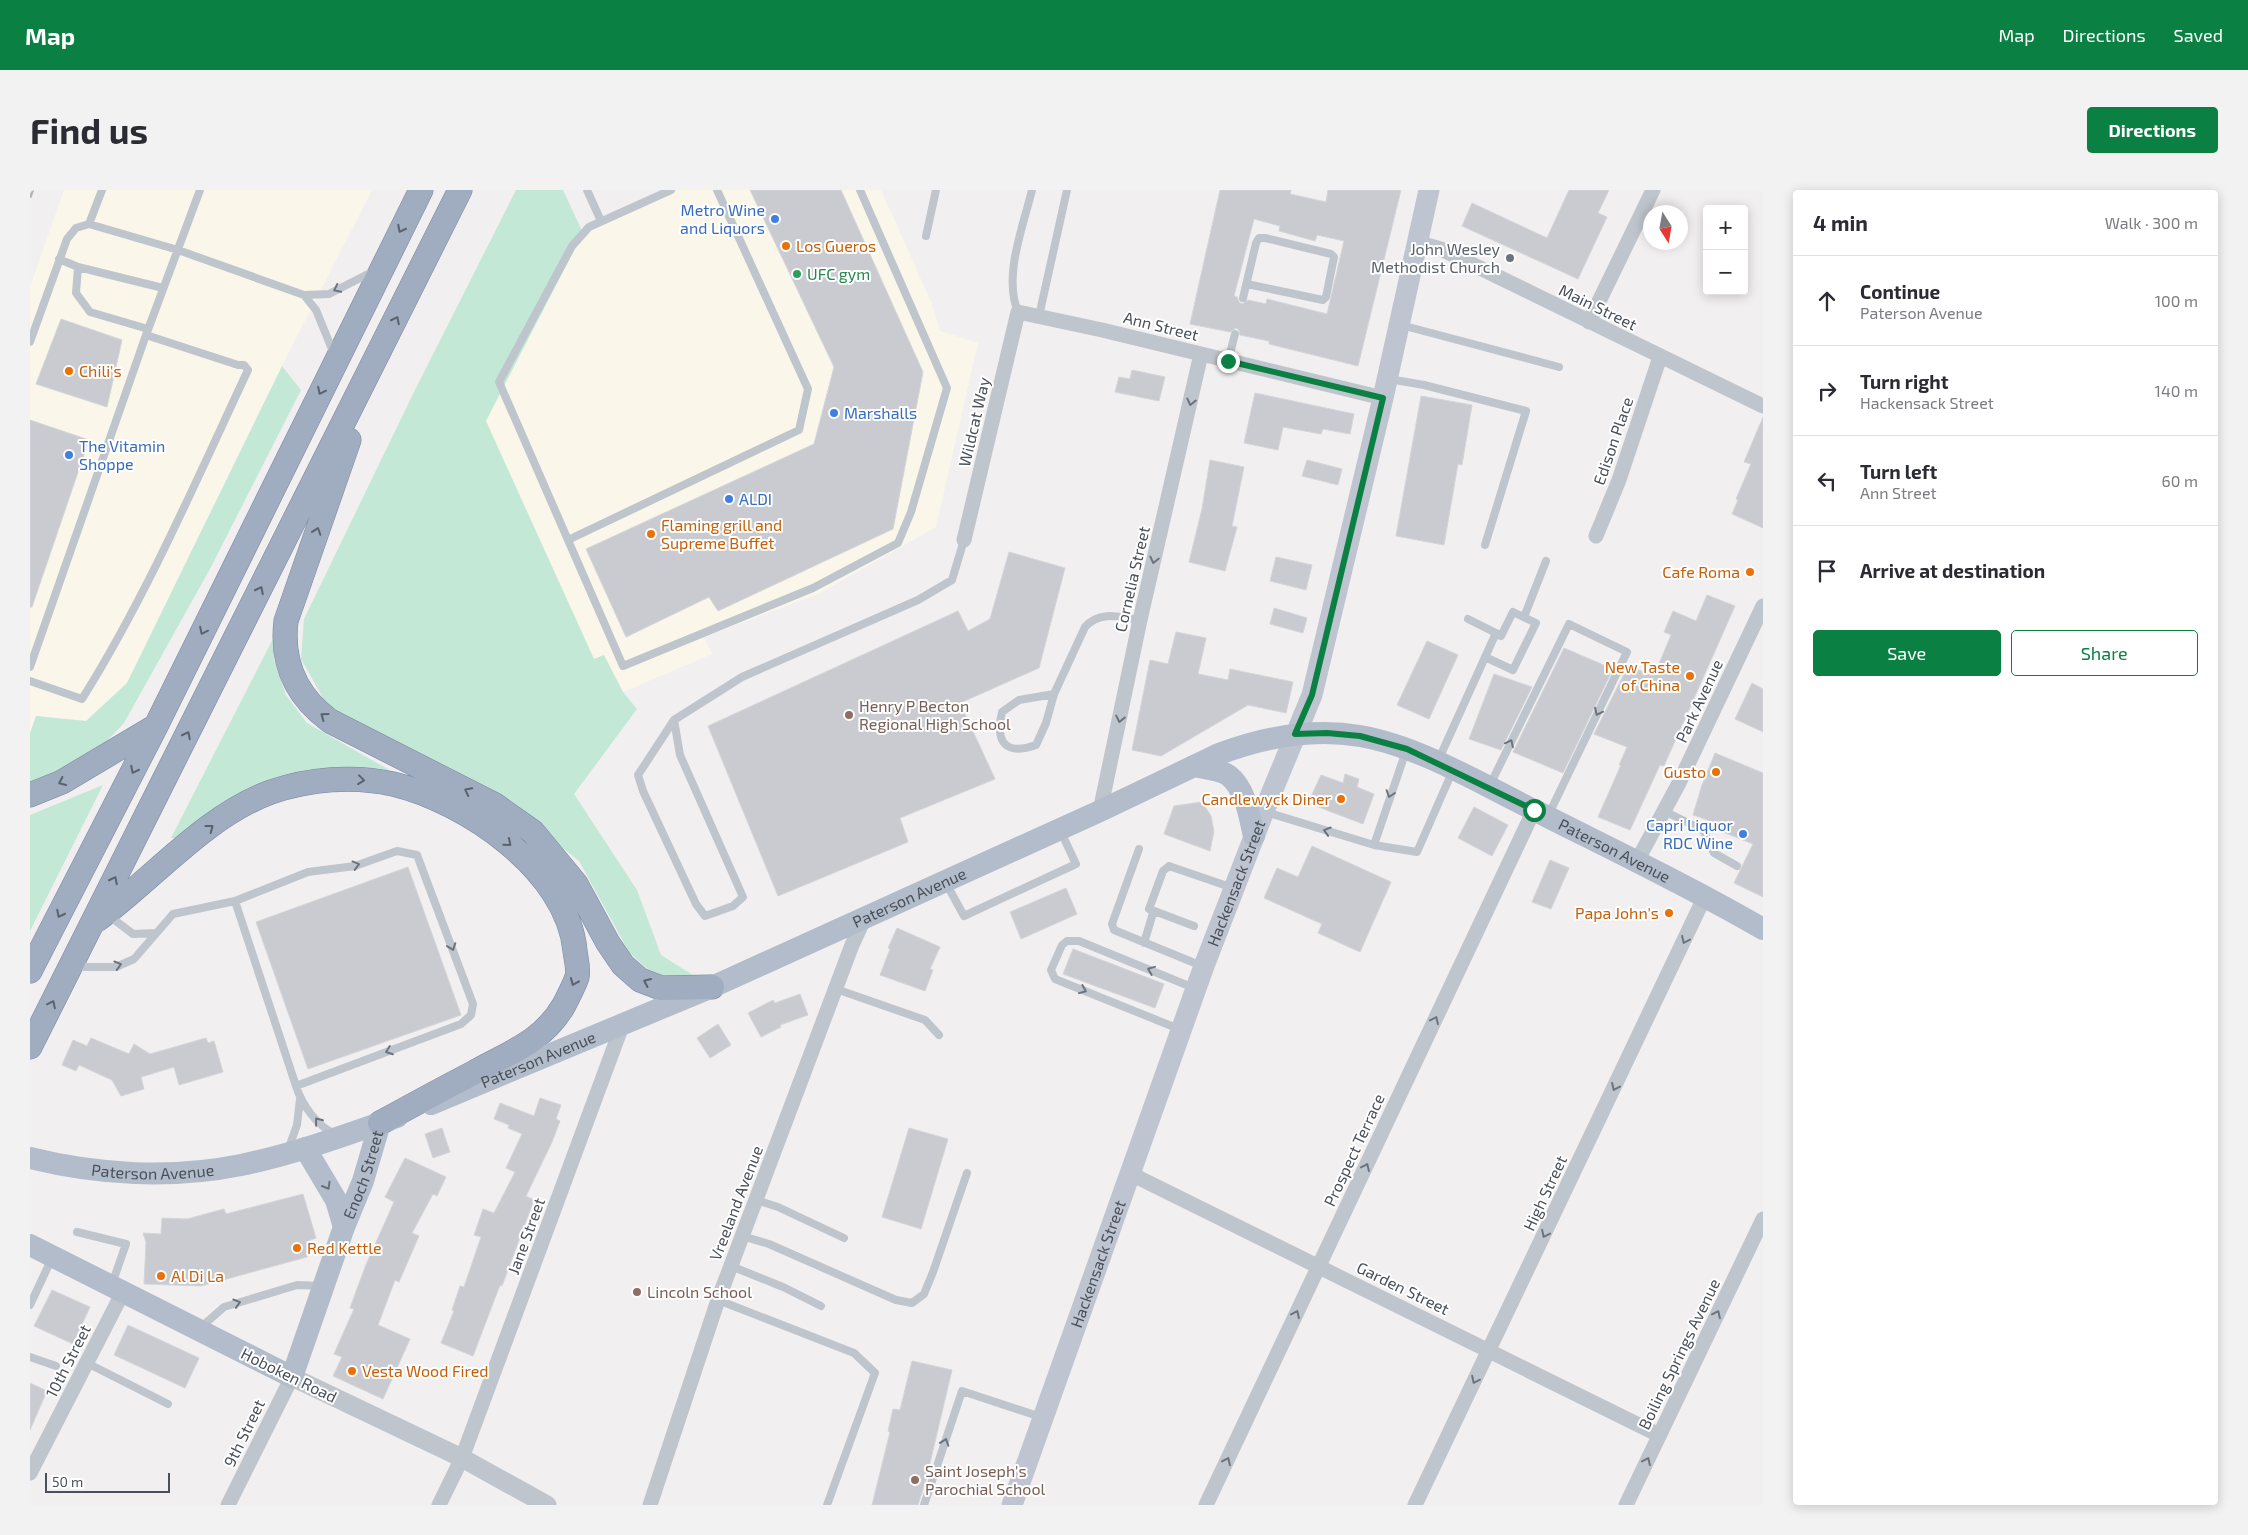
<!DOCTYPE html>
<meta charset="utf-8">
<style>
body{margin:0;font-family:"Exo 2",sans-serif;background:#f2f2f3;color:#2b2b33}
.controls{position:absolute;right:15px;top:15px;display:grid;overflow:hidden;border-radius:5px;box-shadow:0 2px 12px #0003}
.controls button{width:45px;height:45px;display:grid;place-items:center;padding:0;border:0;border-bottom:1px solid #e1e1e2;background:#fff;color:#2b2b33;font:25px sans-serif}
.compass{position:absolute;left:1613px;top:15px;width:45px;height:45px;border-radius:50%;background:#fff;box-shadow:0 2px 12px #0003;rotate:169deg}
.scale{position:absolute;left:15px;bottom:12px;width:125px;box-sizing:border-box;padding-left:5px;border:2px solid #49505a;border-top:0;font-size:14px;line-height:18px;white-space:nowrap;color:#49505a;-webkit-text-stroke:4px #fff;paint-order:stroke}
.stop{position:absolute;width:15px;height:15px;margin:-11px;border:4px solid #0b8043;border-radius:50%;background:#fff}
.stop.end{background:#0b8043;border-color:#fff;box-shadow:0 1px 5px #0008}
.list{margin:0;padding:0;list-style:none}
h2{display:flex;justify-content:space-between;align-items:center;height:65px;margin:0;padding:0 20px;font-size:21px}
h2 small{font-size:16px;font-weight:400;color:#7c7c81}
.list li{display:grid;grid-template-columns:32px 1fr auto;gap:15px;align-items:center;box-sizing:border-box;height:90px;padding:0 20px;border-top:1px solid #e1e1e2}
.list b{display:block;font-size:19px;white-space:nowrap}
.list p{margin:0;font-size:16px;white-space:nowrap;color:#7c7c81}
.list em{font-size:16px;font-style:normal;color:#7c7c81}
.actions{display:flex;gap:10px;padding:15px 20px}
.actions a{flex:1;padding:11px 0;border:1px solid #0b8043;border-radius:5px;text-align:center;font-size:18px;color:#0b8043}
.actions .main{background:#0b8043;color:#fff}
.icon{flex:none;width:28px;height:28px;fill:none;stroke:currentColor;stroke-width:2;stroke-linecap:round;stroke-linejoin:round}
.map{position:relative;flex:none;width:1733px;height:1315px;overflow:hidden;border-radius:5px}
header{display:flex;align-items:center;gap:30px;box-sizing:border-box;height:70px;padding:0 25px;background:#0b8043;color:#fff}
header strong{font-size:24px}
nav{display:flex;gap:28px;margin-inline-start:auto;font-size:18px}
.intro{display:flex;align-items:center;justify-content:space-between;box-sizing:border-box;height:120px;padding:0 30px}
h1{margin:0;font-size:35px}
.button{padding:12px 22px;border-radius:5px;background:#0b8043;color:#fff;font-size:18px;font-weight:700}
main{display:flex;gap:30px;padding:0 30px}
aside{flex:1;background:#fff;border-radius:5px;box-shadow:0 2px 12px #0003}
.map>svg:first-child{display:block}
.commercial{fill:#faf7ea}
.green{fill:#c3e9d6}
.building{fill:#c9cbd1;stroke:#d4d5d9;fill-rule:evenodd}
.lines{fill:none;stroke-linecap:round;stroke-linejoin:round}
.trunk-casing{stroke:#7888a3;stroke-width:25}
.service{stroke:#bfc5cc;stroke-width:8}
.minor{stroke:#bfc5cc;stroke-width:15}
.tertiary{stroke:#bfc5cc;stroke-width:19}
.secondary{stroke:#bfc5d0;stroke-width:21}
.primary{stroke:#b2bcca;stroke-width:22}
.trunk{stroke:#a0acc0;stroke-width:24}
.rail{stroke:#b2b4b8;stroke-width:4}
.oneway{stroke:#5a626e}
.oneway2{stroke:#6c737c}
.oneway3{stroke:#68707c}
.route{stroke:#0b8043;stroke-width:6}
.shop-dot{fill:#3f7fe0;stroke:#fff;stroke-width:2}
.food-dot{fill:#e8710a;stroke:#fff;stroke-width:2}
.worship-dot{fill:#6b7280;stroke:#fff;stroke-width:2}
.leisure-dot{fill:#2e9e5b;stroke:#fff;stroke-width:2}
.education-dot{fill:#8d6e63;stroke:#fff;stroke-width:2}
.labels{text-anchor:middle;stroke-width:4;stroke-linejoin:round;paint-order:stroke}
.shop-label{font-size:16px;fill:#366cbe;stroke:#fff;text-anchor:start}
.food-label{font-size:16px;fill:#c56008;stroke:#fff;text-anchor:start}
.worship-label{font-size:16px;fill:#5b616d;stroke:#fff;text-anchor:end}
.leisure-label{font-size:16px;fill:#27864d;stroke:#fff;text-anchor:start}
.street-label{font-size:16px;fill:#49505a;stroke:#fff}
.education-label{font-size:16px;fill:#785e54;stroke:#fff;text-anchor:start}
</style>
<header>
<strong>Map</strong>
<nav><a>Map</a><a>Directions</a><a>Saved</a></nav>
</header>
<div class="intro"><h1>Find us</h1><a class="button">Directions</a></div>
<main>
<div class="map">
<svg width="1733" height="1315" viewBox="0 0 1733 1315">
<rect width="100%" height="100%" fill="#f1efef"/>
<path class="commercial" d="M34,0H342L252,176L97,493L56,531L7,526L0,543V97Z
M641,0H851L902,114L910,141L948,153L906,337L788,404L674,447L682,464L593,502L574,465L564,469L456,231V219L542,56L559,37Z"/>
<path class="green" d="M486,0H533L553,43L456,231L564,469L574,465L593,502L607,519L544,604L607,700L631,765L666,787L629,790L599,762L549,671L488,622L298,517L271,469L274,429L384,202Z
M252,176L271,200L181,377L94,533L60,569L0,596V543L6,526L56,531L97,493Z
M247,441L244,471L256,505L277,533L377,590L262,586L150,648H141Z
M73,595L0,741V625Z"/>
<path class="building" d="M720,0H811L893,182L863,339L688,421L679,407L596,447L556,359L784,254L804,177Z
M1190,0H1261L1260,4L1296,12L1298,0H1371L1328,176L1239,154V151L1210,145L1209,140L1206,138L1200,142L1160,134ZM1224,29L1250,36L1249,41L1285,51L1287,45L1314,51L1297,124L1237,109L1236,114L1218,110L1212,114L1209,112L1207,107L1204,106Z
M1539,0H1579L1568,23L1577,27L1548,89L1432,36L1442,13L1517,48Z
M31,129L92,150L77,217L6,194Z
M1102,180L1135,187L1129,211L1085,202L1089,187L1100,189Z
M1225,203L1324,224L1320,244L1293,239L1291,244L1253,237L1248,260L1214,253Z
M1391,206L1442,215L1432,275L1428,274L1414,355L1366,346Z
M1733,227V338L1702,324L1708,310L1706,309L1721,274L1714,272Z
M0,230L59,250L2,417H0Z
M1180,270L1214,277L1202,336L1207,337L1195,381L1159,372L1172,319Z
M1277,270L1312,279L1308,295L1272,286Z
M979,362L1035,378L1009,478L930,513L965,589L870,628L878,652L748,706L678,536L928,421L938,441L960,429Z
M1246,367L1282,375L1276,400L1240,391Z
M1677,405L1705,416L1634,576L1630,575L1600,640L1568,627L1591,575H1589L1597,557L1564,544L1598,476L1624,486L1641,445L1634,442L1643,421L1666,431Z
M1244,418L1277,428L1273,443L1240,434Z
M1146,442L1176,448L1168,484L1198,490L1200,479L1263,492L1256,523L1218,515L1131,566L1102,560L1120,470L1138,474Z
M1397,451L1428,465L1399,529L1367,515Z
M1534,458L1583,479L1533,583L1483,562Z
M1464,484L1502,497L1471,560L1439,549Z
M1722,493L1733,499V542L1705,529Z
M1685,563L1733,583V707L1704,693L1723,654L1693,642L1695,636L1663,625L1672,595Z
M1315,584L1329,589L1327,597L1344,604L1333,634L1278,613L1291,585L1313,593Z
M1172,612L1181,626L1184,641L1180,661L1134,644L1144,616Z
M1444,617L1478,635L1462,666L1428,648Z
M1282,656L1361,692L1330,762L1288,743L1292,734L1234,708L1247,678L1268,687Z
M1520,670L1539,678L1521,719L1502,712Z
M378,677L431,825L278,879L226,732Z
M1036,698L1047,724L991,749L980,722Z
M867,738L910,757L900,779L903,780L895,801L850,785L860,759L858,758Z
M1043,759L1134,794L1125,818L1033,784Z
M770,804L778,825L750,835L751,837L731,847L718,823L743,810L745,813Z
M688,834L701,855L680,868L667,848Z
M61,848L99,864L104,854L120,864L176,848L178,853L184,851L193,882L149,895L144,877L111,887L114,899L91,906L82,890L49,875L46,881L32,875L43,850L57,856Z
M510,908L531,915L526,929L530,931L522,952L496,1006L504,1010L472,1096L470,1095L443,1166L411,1153L424,1121L422,1120L430,1096L434,1097L451,1047L444,1045L453,1019L464,1023L485,982L476,978L492,944L478,938L479,935L464,929L470,913L504,926Z
M412,938L420,962L403,968L395,944Z
M879,938L918,949L891,1039L852,1027Z
M375,968L416,987L407,1006L403,1004L382,1043L389,1046L369,1092L365,1090L348,1135L380,1149L353,1209L303,1186L312,1167L304,1164L324,1119L320,1118L335,1077L364,1012L355,1007Z
M273,1004L286,1048L278,1051L277,1067L171,1096L114,1094L116,1052L113,1043L131,1044L132,1028L157,1029L194,1019L196,1024Z
M22,1100L60,1117L43,1154L4,1136Z
M98,1135L169,1168L155,1198L84,1165Z
M882,1171L922,1180L896,1290L888,1315H842L860,1242L858,1241L863,1219L870,1220Z
M0,1193L17,1201L0,1240Z"/>
<g class="lines">
<g class="trunk-casing">
<path id="trunk" d="M319,250L256,431C251,473 266,506 300,531L465,615L503,642L546,694L578,753L593,775L610,790L631,798L682,797
M0,605L32,592L126,536
M67,730C123,689 175,626 241,602C279,589 323,585 363,594C435,611 538,680 545,761C546,769 549,780 547,787C544,796 538,807 534,815C513,852 478,863 443,883C412,899 381,916 350,933
M0,781L126,536L391,0
M0,857L430,0"/>
</g>
<path class="service" d="M557,0L571,31
M641,0L559,37L542,56L469,192L593,476L783,398L868,353L881,322L917,198L830,0
M59,34L72,0
M896,46L906,0
M29,69L48,77L133,98
M48,77L46,103L60,122L118,139
M1213,108L1226,53L1229,48H1235L1301,64L1304,67L1296,107L1293,110L1217,94
M988,122C973,86 993,37 1002,0
M1009,126L1037,0
M1371,135L1529,177
M0,152L37,49L46,38L59,34L148,60L274,105
M304,164L286,120L274,105L299,104L342,82
M1198,171L1205,144
M1359,189L1394,195L1496,221L1455,355
M538,350L769,240L778,199L687,0
M1494,427L1516,371
M1438,429L1466,443
M0,477L116,145
M0,491L52,509C117,405 166,291 218,180L214,175H208L116,145L170,0
M1024,504L989,510L972,522C965,552 975,566 1006,555L1016,533L1024,504L1055,437C1070,420 1090,427 1110,430
M644,530L608,585L613,601L666,714L675,726L703,716L713,707L650,565L644,530L712,487L888,410L922,390L934,350
M1376,561L1344,655L1387,662L1423,580
M1408,571L1466,443L1471,446L1483,422L1506,433L1483,480L1455,467
M1460,595L1539,434L1597,462L1518,626
M1634,621L1673,640L1684,663L1707,676
M1236,622L1344,655
M1109,659L1082,734L1084,740L1172,776
M916,693L934,726L1046,674L1031,642
M78,725L103,744L125,743
M1164,736L1119,719L1133,681L1139,676L1203,698
M1114,753L1123,723
M43,777H86L104,769L143,724L205,711
M806,799L895,830L909,845
M1149,839L1025,789L1021,780L1032,755L1037,751H1049L1164,798
M266,896L431,834L441,825L443,814L387,665L367,661L325,676L278,682L205,711L266,896C272,915 287,936 305,944
M258,960L267,935L270,909
M726,1010L748,1017L814,1048
M47,1042L96,1054L82,1094
M712,1046L739,1054L866,1110L882,1113L894,1104L903,1082L937,983
M701,1076L753,1097L791,1116
M688,1110L824,1163L845,1183L797,1315
M0,1115L22,1068
M169,1139L194,1117L267,1095L292,1096
M0,1167L26,1176
M57,1173L138,1214
M894,1315L932,1201L1011,1227"/>
<path class="minor" d="M1386,52L1411,59L1733,216
M1559,132L1623,0
M1566,346L1589,290L1630,167
M934,350L988,122L1072,140L1353,208
M1070,621L1110,430L1171,164
M1606,673L1649,593L1733,416
M1101,984L1629,1245
M0,1283L93,1102
M198,1315L262,1187
M409,1315L432,1268L592,836
M620,1315L688,1110L822,755L835,727
M1176,1315L1504,620
M1385,1315L1675,706
M1596,1315L1733,1029"/>
<path class="tertiary" d="M262,1187L432,1268L517,1315"/>
<path class="secondary" id="s1" d="M982,1315L1174,776L1234,621L1282,505L1353,208L1399,0"/>
<g class="primary">
<path d="M1164,576C1174,578 1190,580 1198,585C1216,599 1219,625 1224,646"/>
<path id="s2" d="M401,914L682,797L1070,621L1189,564C1234,547 1282,538 1330,546C1389,556 1451,594 1504,620C1581,659 1659,696 1733,739"/>
<path d="M275,958L306,1010L314,1037"/>
<path id="s3" d="M0,968C68,985 142,989 211,975C264,964 316,945 367,927"/>
<path id="s4" d="M0,1055L262,1187L314,1037L333,991L350,933"/>
</g>
<use href="#trunk" class="trunk"/>
<path class="rail" d="M0,6L2,0"/>
</g>
<defs><path id="oneway-chevron" d="M-2-3.5L2.5 0L-2 3.5" fill="none" stroke-width="1.6" stroke-linecap="round" stroke-linejoin="round" transform="scale(1.25)"/></defs>
<g class="oneway">
<use href="#oneway-chevron" transform="translate(371 39) rotate(117)"/>
<use href="#oneway-chevron" transform="translate(366 130) rotate(-63)"/>
<use href="#oneway-chevron" transform="translate(291 201) rotate(116)"/>
<use href="#oneway-chevron" transform="translate(287 341) rotate(-71)"/>
<use href="#oneway-chevron" transform="translate(230 400) rotate(-63)"/>
<use href="#oneway-chevron" transform="translate(173 441) rotate(116)"/>
<use href="#oneway-chevron" transform="translate(294 526) rotate(-144)"/>
<use href="#oneway-chevron" transform="translate(157 545) rotate(-63)"/>
<use href="#oneway-chevron" transform="translate(104 580) rotate(117)"/>
<use href="#oneway-chevron" transform="translate(331 590) rotate(7)"/>
<use href="#oneway-chevron" transform="translate(32 592) rotate(155)"/>
<use href="#oneway-chevron" transform="translate(438 601) rotate(-153)"/>
<use href="#oneway-chevron" transform="translate(180 638) rotate(-37)"/>
<use href="#oneway-chevron" transform="translate(478 653) rotate(40)"/>
<use href="#oneway-chevron" transform="translate(84 690) rotate(-63)"/>
<use href="#oneway-chevron" transform="translate(30 724) rotate(117)"/>
<use href="#oneway-chevron" transform="translate(544 792) rotate(113)"/>
<use href="#oneway-chevron" transform="translate(617 792) rotate(-156)"/>
<use href="#oneway-chevron" transform="translate(22 814) rotate(-64)"/>
</g>
<g class="oneway2">
<use href="#oneway-chevron" transform="translate(307 99) rotate(154)"/>
<use href="#oneway-chevron" transform="translate(1161 212) rotate(103)"/>
<use href="#oneway-chevron" transform="translate(1124 370) rotate(103)"/>
<use href="#oneway-chevron" transform="translate(1568 522) rotate(116)"/>
<use href="#oneway-chevron" transform="translate(1090 529) rotate(102)"/>
<use href="#oneway-chevron" transform="translate(1480 553) rotate(-64)"/>
<use href="#oneway-chevron" transform="translate(1360 604) rotate(108)"/>
<use href="#oneway-chevron" transform="translate(1297 641) rotate(-163)"/>
<use href="#oneway-chevron" transform="translate(326 675) rotate(-15)"/>
<use href="#oneway-chevron" transform="translate(1655 750) rotate(115)"/>
<use href="#oneway-chevron" transform="translate(422 757) rotate(70)"/>
<use href="#oneway-chevron" transform="translate(88 775) rotate(-16)"/>
<use href="#oneway-chevron" transform="translate(1121 780) rotate(-158)"/>
<use href="#oneway-chevron" transform="translate(1053 800) rotate(22)"/>
<use href="#oneway-chevron" transform="translate(1405 830) rotate(-65)"/>
<use href="#oneway-chevron" transform="translate(359 861) rotate(160)"/>
<use href="#oneway-chevron" transform="translate(1585 897) rotate(115)"/>
<use href="#oneway-chevron" transform="translate(288 931) rotate(-128)"/>
<use href="#oneway-chevron" transform="translate(1336 977) rotate(-65)"/>
<use href="#oneway-chevron" transform="translate(1515 1044) rotate(115)"/>
<use href="#oneway-chevron" transform="translate(207 1113) rotate(-17)"/>
<use href="#oneway-chevron" transform="translate(1266 1124) rotate(-65)"/>
<use href="#oneway-chevron" transform="translate(1687 1124) rotate(-64)"/>
<use href="#oneway-chevron" transform="translate(1445 1190) rotate(116)"/>
<use href="#oneway-chevron" transform="translate(915 1252) rotate(-71)"/>
<use href="#oneway-chevron" transform="translate(1197 1271) rotate(-65)"/>
<use href="#oneway-chevron" transform="translate(1617 1271) rotate(-65)"/>
</g>
<use class="oneway3" href="#oneway-chevron" transform="translate(297 996) rotate(60)"/>
<g class="lines">
<path class="route" d="M1198,171L1353,208L1282,505L1265,544L1297,543L1330,546L1377,559L1504,620"/>
</g>
<g class="shop-dot">
<circle cx="745" cy="29" r="5"/>
<circle cx="804" cy="223" r="5"/>
<circle cx="39" cy="265" r="5"/>
<circle cx="699" cy="309" r="5"/>
<circle cx="1713" cy="644" r="5"/>
</g>
<g class="food-dot">
<circle cx="756" cy="56" r="5"/>
<circle cx="39" cy="181" r="5"/>
<circle cx="621" cy="344" r="5"/>
<circle cx="1720" cy="382" r="5"/>
<circle cx="1660" cy="486" r="5"/>
<circle cx="1686" cy="582" r="5"/>
<circle cx="1311" cy="609" r="5"/>
<circle cx="1639" cy="723" r="5"/>
<circle cx="267" cy="1058" r="5"/>
<circle cx="131" cy="1086" r="5"/>
<circle cx="322" cy="1181" r="5"/>
</g>
<circle class="worship-dot" cx="1480" cy="68" r="5"/>
<circle class="leisure-dot" cx="767" cy="84" r="5"/>
<g class="education-dot">
<circle cx="819" cy="525" r="5"/>
<circle cx="607" cy="1102" r="5"/>
<circle cx="885" cy="1290" r="5"/>
</g>
<g class="labels">
<g class="shop-label">
<text x="735" y="26" text-anchor="end">Metro Wine<tspan x="735" dy="18">and Liquors</tspan></text>
<text x="814" y="229">Marshalls</text>
<text x="49" y="262">The Vitamin<tspan x="49" dy="18">Shoppe</tspan></text>
<text x="709" y="315">ALDI</text>
<text x="1703" y="641" text-anchor="end">Capri Liquor<tspan x="1703" dy="18">RDC Wine</tspan></text>
</g>
<g class="food-label">
<text x="766" y="62">Los Gueros</text>
<text x="49" y="187">Chili's</text>
<text x="631" y="341">Flaming grill and<tspan x="631" dy="18">Supreme Buffet</tspan></text>
<text x="1710" y="388" text-anchor="end">Cafe Roma</text>
<text x="1650" y="483" text-anchor="end">New Taste<tspan x="1650" dy="18">of China</tspan></text>
<text x="1676" y="588" text-anchor="end">Gusto</text>
<text x="1301" y="615" text-anchor="end">Candlewyck Diner</text>
<text x="1629" y="729" text-anchor="end">Papa John's</text>
<text x="277" y="1064">Red Kettle</text>
<text x="141" y="1092">Al Di La</text>
<text x="332" y="1187">Vesta Wood Fired</text>
</g>
<g class="worship-label">
<text x="1470" y="65">John Wesley<tspan x="1470" dy="18">Methodist Church</tspan></text>
</g>
<g class="leisure-label">
<text x="777" y="90">UFC gym</text>
</g>
<g class="street-label">
<text transform="translate(1568 117) rotate(26)" y="6">Main Street</text>
<text transform="translate(1131 136) rotate(14)" y="6">Ann Street</text>
<text transform="translate(944 232) rotate(-77)" y="6">Wildcat Way</text>
<text transform="translate(1583 251) rotate(-71)" y="6">Edison Place</text>
<text transform="translate(1102 389) rotate(-77)" y="6">Cornelia Street</text>
<text transform="translate(1669 511) rotate(-65)" y="6">Park Avenue</text>
<text dy="6" stroke="none"><textPath href="#s2" startOffset="1286">Paterson Avenue</textPath></text>
<text dy="6" stroke="none"><textPath href="#s1" startOffset="661">Hackensack Street</textPath></text>
<text dy="6" stroke="none"><textPath href="#s2" startOffset="521">Paterson Avenue</textPath></text>
<text dy="6" stroke="none"><textPath href="#s2" startOffset="116">Paterson Avenue</textPath></text>
<text transform="translate(1324 960) rotate(-65)" y="6">Prospect Terrace</text>
<text dy="6" stroke="none"><textPath href="#s3" startOffset="124">Paterson Avenue</textPath></text>
<text dy="6" stroke="none"><textPath href="#s4" startOffset="508">Enoch Street</textPath></text>
<text transform="translate(1515 1003) rotate(-65)" y="6">High Street</text>
<text transform="translate(706 1013) rotate(-69)" y="6">Vreeland Avenue</text>
<text transform="translate(496 1046) rotate(-70)" y="6">Jane Street</text>
<text dy="6" stroke="none"><textPath href="#s1" startOffset="256">Hackensack Street</textPath></text>
<text transform="translate(1373 1098) rotate(26)" y="6">Garden Street</text>
<text transform="translate(1649 1164) rotate(-64)" y="6">Boiling Springs Avenue</text>
<text transform="translate(38 1171) rotate(-63)" y="6">10th Street</text>
<text transform="translate(259 1185) rotate(26)" y="6">Hoboken Road</text>
<text transform="translate(214 1243) rotate(-64)" y="6">9th Street</text>
</g>
<g class="education-label">
<text x="829" y="522">Henry P Becton<tspan x="829" dy="18">Regional High School</tspan></text>
<text x="617" y="1108">Lincoln School</text>
<text x="895" y="1287">Saint Joseph's<tspan x="895" dy="18">Parochial School</tspan></text>
</g>
</g>
</svg>
<div class="controls">
<button>+</button>
<button>−</button>
</div>
<svg class="compass" viewBox="-18 -18 36 36"><path d="M0-13l5 13h-10z" fill="#e53935"/><path d="M0 13l5-13h-10z" fill="#7c7c81"/></svg>
<div class="scale">50 m</div>
<div class="stop" style="left:1504px;top:620px"></div>
<div class="stop end" style="left:1198px;top:171px"></div>
</div>
<aside>
<h2>4 min<small>Walk · 300 m</small></h2>
<ul class="list">
<li><svg class="icon" aria-label="ahead" viewBox="0 0 24 24"><path d="M12 20V5M6 11l6-6 6 6"/></svg><div><b>Continue</b><p>Paterson Avenue</p></div><em>100 m</em></li>
<li><svg class="icon" aria-label="right" viewBox="0 0 24 24"><path d="M7 20v-9h11M14 6l5 5-5 5"/></svg><div><b>Turn right</b><p>Hackensack Street</p></div><em>140 m</em></li>
<li><svg class="icon" aria-label="left" viewBox="0 0 24 24"><path d="M17 20v-9H6M10 6l-5 5 5 5"/></svg><div><b>Turn left</b><p>Ann Street</p></div><em>60 m</em></li>
<li><svg class="icon" aria-label="arrive" viewBox="0 0 24 24"><path d="M6 21V4h12l-3 4 3 4H6"/></svg><div><b>Arrive at destination</b></div></li>
</ul>
<div class="actions"><a class="main">Save</a><a>Share</a></div>
</aside>
</main>
